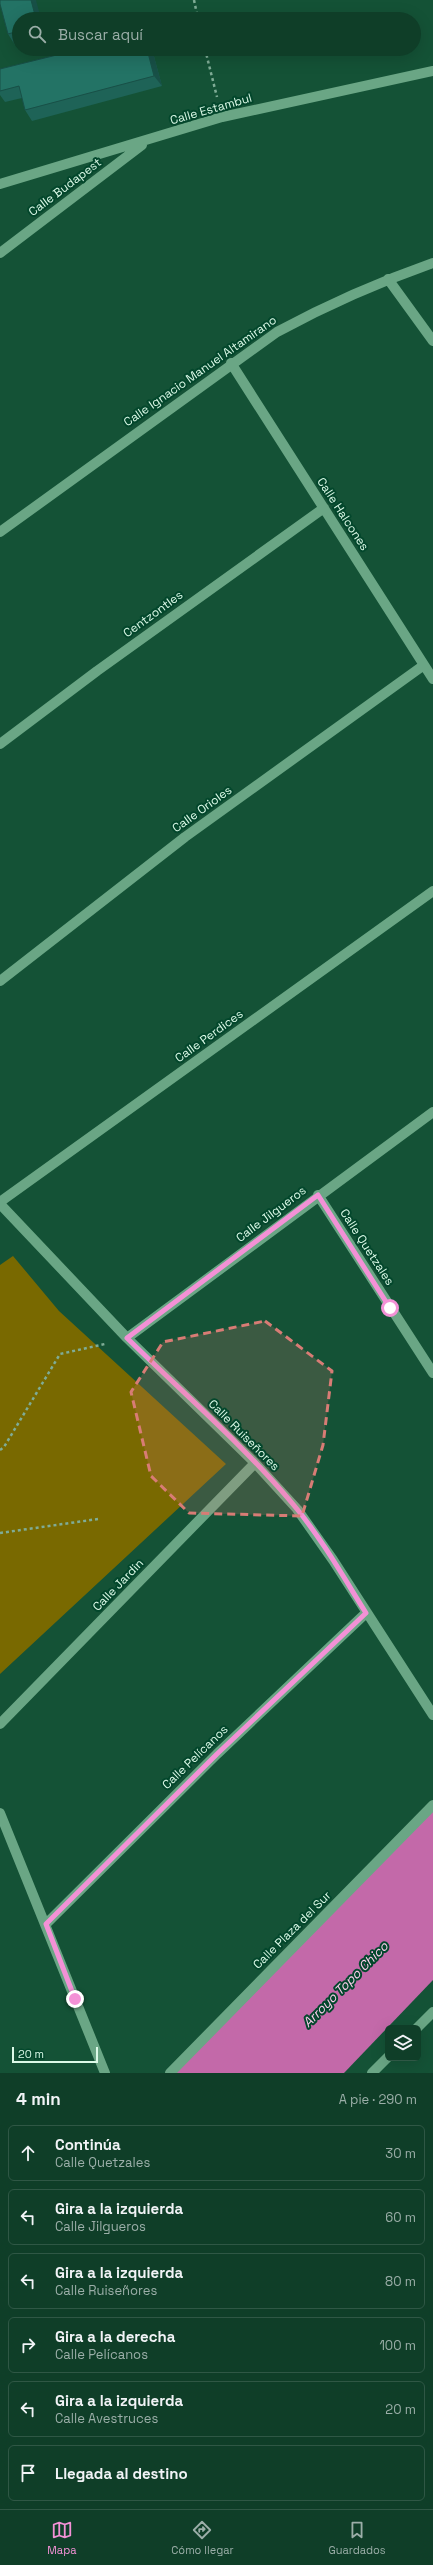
<!DOCTYPE html>
<html lang="es">
<meta charset="utf-8">
<style>
body{margin:0;font-family:"Space Grotesk",sans-serif;background:#1d4934;color:#f1f3f6}
.controls{position:absolute;right:12px;bottom:12px;display:grid;overflow:hidden;border-radius:6px;box-shadow:0 4px 16px #0002}
.controls button{width:36px;height:36px;display:grid;place-items:center;padding:0;border:0;border-bottom:1px solid #2f5745;background:#0f3e28;color:#f1f3f6;font:20px sans-serif}
.scale{position:absolute;left:12px;bottom:10px;width:86px;box-sizing:border-box;padding-left:4px;border:2px solid #dcfae8;border-top:0;font-size:11px;line-height:14px;white-space:nowrap;color:#dcfae8;-webkit-text-stroke:3px #03472c;paint-order:stroke}
.stop{position:absolute;width:12px;height:12px;margin:-9px;border:3px solid #f391d6;border-radius:50%;background:#fff}
.stop.end{background:#f391d6;border-color:#fff;box-shadow:0 1px 4px #0008}
.list{margin:0;padding:0;list-style:none}
h2{display:flex;justify-content:space-between;align-items:center;height:52px;margin:0;padding:0 16px;font-size:17px}
h2 small{font-size:13px;font-weight:400;color:#9baea8}
.list li{display:grid;grid-template-columns:26px 1fr auto;gap:12px;align-items:center;box-sizing:border-box;height:56px;margin:0 8px 8px;padding:0 8px;border:1px solid #2f5745;border-radius:6px}
.list b{display:block;font-size:15px;white-space:nowrap}
.list p{margin:0;font-size:13px;white-space:nowrap;color:#9baea8}
.list em{font-size:13px;font-style:normal;color:#9baea8}
.icon{flex:none;width:22px;height:22px;fill:none;stroke:currentColor;stroke-width:2;stroke-linecap:round;stroke-linejoin:round}
.map{position:relative;flex:none;width:433px;height:2073px;overflow:hidden}
.search{position:absolute;background:#0f3e28;box-shadow:0 4px 16px #0002;left:12px;right:12px;top:12px;height:44px;display:flex;align-items:center;gap:10px;box-sizing:border-box;padding:0 14px;border-radius:22px;color:#9baea8;font-size:15px}
.sheet{height:436px;background:#0f3e28}
nav{display:flex;justify-content:space-around;align-items:center;box-sizing:border-box;height:56px;border-top:1px solid #2f5745;background:#0f3e28;font-size:11px;color:#9baea8}
nav a{display:grid;justify-items:center;gap:2px}
nav .on{color:#f391d6}
.map>svg:first-child{display:block}
.green{fill:#796900}
.water{fill:#c369a9}
.lines{fill:none;stroke-linecap:round;stroke-linejoin:round}
.path{stroke:#7fac96;stroke-width:2.5;stroke-dasharray:3 3;stroke-linecap:butt}
.street{stroke:#6aa685;stroke-width:10}
.secondary{stroke:#6aa685;stroke-width:10}
.wall{fill:#1e6357}
.shaded-wall{fill:#185047}
.building{fill:#237365;stroke:#185047}
.route{stroke:#f391d6;stroke-width:5}
.marked{fill:#d87c75;fill-opacity:0.2;stroke:#d87c75;stroke-width:3;stroke-dasharray:8 5;stroke-linejoin:round}
.labels{text-anchor:middle;stroke-width:4;stroke-linejoin:round;paint-order:stroke}
.street-label{font-size:12px;fill:#dcfae8;stroke:#03472c}
.water-label{font-size:13px;font-style:italic;fill:#ffcfef;stroke:#03472c}
</style>
<div class="map">
<svg width="433" height="2073" viewBox="0 0 433 2073">
<rect width="100%" height="100%" fill="#145236"/>
<path class="green" d="M13,1256L59,1311L226,1464L0,1674V1265Z"/>
<path class="water" d="M433,1804V1980L344,2073H170Z"/>
<g class="lines">
<path class="path" d="M194,0L198,19
M205,49L217,97
M0,1450L4,1447L60,1354L105,1344
M0,1533L98,1519"/>
<path class="street" d="M0,184L222,117L433,71
M0,253L142,145
M388,279L433,341
M231,363L433,679
M0,532L277,332C327,305 379,282 433,263
M0,744L97,671L324,508
M0,981L185,837L424,665
M318,1195L433,1373
M0,1202L433,891
M0,1204L127,1338L255,1463L297,1509L333,1560L433,1715
M127,1338L433,1112
M0,1724L255,1463
M0,1813L105,2073
M46,1924L217,1754L366,1613"/>
<path class="secondary" d="M417,2028L433,2012
M170,2073L433,1805
M372,2073L388,2057"/>
</g>
<path class="wall" d="M19,19V44L15,45L8,34Z
M152,49L162,86L32,121L25,110L22,98L5,102L0,95V69Z"/>
<path class="shaded-wall" d="M31,0H36L41,19H36Z
M147,49H152L162,86L154,76Z"/>
<path class="building" d="M0,0H31L36,19H19V31L8,34L0,4Z
M81,49H147L154,76L25,110L19,86L0,91V69Z"/>
<g class="lines">
<path class="route" d="M75,1999L46,1924L217,1754L366,1613C344,1578 323,1541 297,1509C246,1447 184,1394 127,1338L318,1195L390,1308"/>
</g>
<path class="marked" d="M265,1321L332,1371L323,1445L302,1516L189,1513L151,1476L131,1392L163,1342Z"/>
<g class="labels">
<g class="street-label">
<text transform="translate(211 109) rotate(-16)" y="4">Calle Estambul</text>
<text transform="translate(65 187) rotate(-37)" y="4">Calle Budapest</text>
<text transform="translate(200 371) rotate(-35)" y="4">Calle Ignacio Manuel Altamirano</text>
<text transform="translate(343 514) rotate(57)" y="4">Calle Halcones</text>
<text transform="translate(153 614) rotate(-36)" y="4">Centzontles</text>
<text transform="translate(202 809) rotate(-36)" y="4">Calle Orioles</text>
<text transform="translate(209 1036) rotate(-36)" y="4">Calle Perdices</text>
<text transform="translate(271 1214) rotate(-37)" y="4">Calle Jilgueros</text>
<text transform="translate(367 1247) rotate(57)" y="4">Calle Quetzales</text>
<text transform="translate(244 1435) rotate(45)" y="4">Calle Ruiseñores</text>
<text transform="translate(118 1585) rotate(-46)" y="4">Calle Jardin</text>
<text transform="translate(195 1757) rotate(-44)" y="4">Calle Pelícanos</text>
<text transform="translate(292 1930) rotate(-45)" y="4">Calle Plaza del Sur</text>
</g>
<g class="water-label">
<text transform="translate(345 1984) rotate(-45)" y="5">Arroyo Topo Chico</text>
</g>
</g>
</svg>
<div class="controls">
<button><svg class="icon" aria-label="layers" viewBox="0 0 24 24"><path d="M12 4l9 5-9 5-9-5zM3 14l9 5 9-5"/></svg></button>
</div>
<div class="scale">20 m</div>
<div class="stop" style="left:390px;top:1308px"></div>
<div class="stop end" style="left:75px;top:1999px"></div>
<div class="search"><svg class="icon" aria-label="search" viewBox="0 0 24 24"><circle cx="10" cy="10" r="6"/><path d="M15 15l6 6"/></svg>Buscar aquí</div>
</div>
<section class="sheet">
<h2>4 min<small>A pie · 290 m</small></h2>
<ul class="list">
<li><svg class="icon" aria-label="ahead" viewBox="0 0 24 24"><path d="M12 20V5M6 11l6-6 6 6"/></svg><div><b>Continúa</b><p>Calle Quetzales</p></div><em>30 m</em></li>
<li><svg class="icon" aria-label="left" viewBox="0 0 24 24"><path d="M17 20v-9H6M10 6l-5 5 5 5"/></svg><div><b>Gira a la izquierda</b><p>Calle Jilgueros</p></div><em>60 m</em></li>
<li><svg class="icon" aria-label="left" viewBox="0 0 24 24"><path d="M17 20v-9H6M10 6l-5 5 5 5"/></svg><div><b>Gira a la izquierda</b><p>Calle Ruiseñores</p></div><em>80 m</em></li>
<li><svg class="icon" aria-label="right" viewBox="0 0 24 24"><path d="M7 20v-9h11M14 6l5 5-5 5"/></svg><div><b>Gira a la derecha</b><p>Calle Pelícanos</p></div><em>100 m</em></li>
<li><svg class="icon" aria-label="left" viewBox="0 0 24 24"><path d="M17 20v-9H6M10 6l-5 5 5 5"/></svg><div><b>Gira a la izquierda</b><p>Calle Avestruces</p></div><em>20 m</em></li>
<li><svg class="icon" aria-label="arrive" viewBox="0 0 24 24"><path d="M6 21V4h12l-3 4 3 4H6"/></svg><div><b>Llegada al destino</b></div></li>
</ul>
</section>
<nav>
<a class="on"><svg class="icon" aria-label="map" viewBox="0 0 24 24"><path d="M3 6l6-2 6 2 6-2v14l-6 2-6-2-6 2zM9 4v14M15 6v14"/></svg>Mapa</a>
<a><svg class="icon" aria-label="directions" viewBox="0 0 24 24"><path d="M12 3l9 9-9 9-9-9zM9 14v-3h6M13 9l2 2-2 2"/></svg>Cómo llegar</a>
<a><svg class="icon" aria-label="saved" viewBox="0 0 24 24"><path d="M7 4h10v16l-5-4-5 4z"/></svg>Guardados</a>
</nav>
